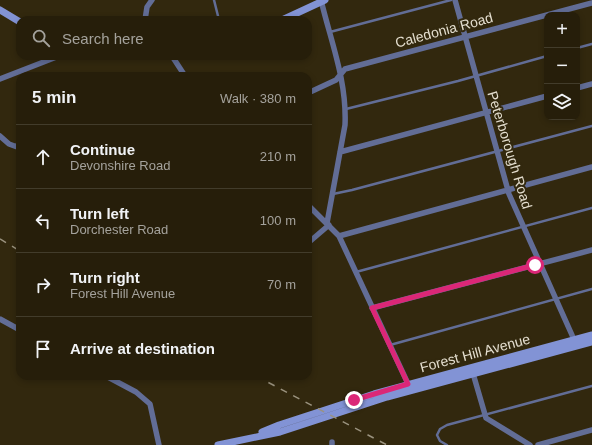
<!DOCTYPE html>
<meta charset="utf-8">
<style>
body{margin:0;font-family:Helvetica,sans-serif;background:#322b18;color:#f1f3f6}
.controls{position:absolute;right:12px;top:12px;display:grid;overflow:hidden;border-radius:8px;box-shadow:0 2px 6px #0003}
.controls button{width:36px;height:36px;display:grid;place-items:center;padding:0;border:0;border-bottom:1px solid #423c2b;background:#261e0a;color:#f1f3f6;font:20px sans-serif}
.stop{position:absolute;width:12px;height:12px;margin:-9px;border:3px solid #db2777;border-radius:50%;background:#fff}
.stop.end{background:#db2777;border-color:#fff;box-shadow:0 1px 4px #0008}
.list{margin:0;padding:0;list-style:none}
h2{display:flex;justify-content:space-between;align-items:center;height:52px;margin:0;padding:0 16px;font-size:17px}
h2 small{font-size:13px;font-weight:400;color:#a4a29c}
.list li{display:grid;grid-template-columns:26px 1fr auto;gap:12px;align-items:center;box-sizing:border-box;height:64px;padding:0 16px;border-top:1px solid #423c2b}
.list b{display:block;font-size:15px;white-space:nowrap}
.list p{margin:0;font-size:13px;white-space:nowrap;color:#a4a29c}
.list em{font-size:13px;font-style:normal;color:#a4a29c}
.icon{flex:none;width:22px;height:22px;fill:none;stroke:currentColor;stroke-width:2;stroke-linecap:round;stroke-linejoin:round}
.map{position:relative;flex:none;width:592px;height:445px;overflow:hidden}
.search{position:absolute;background:#261e0a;box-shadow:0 2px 6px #0003;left:16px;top:16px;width:296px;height:44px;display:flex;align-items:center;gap:10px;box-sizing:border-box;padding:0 14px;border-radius:12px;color:#a4a29c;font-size:15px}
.panel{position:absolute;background:#261e0a;box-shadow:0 2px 6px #0003;left:16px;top:72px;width:296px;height:308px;border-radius:12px}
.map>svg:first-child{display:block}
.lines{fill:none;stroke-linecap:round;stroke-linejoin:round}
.lane{stroke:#626d96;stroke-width:2.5}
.street{stroke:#626d96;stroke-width:5.5}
.secondary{stroke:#8293d5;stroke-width:7}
.rail{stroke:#9a927e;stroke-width:1.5;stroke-dasharray:7 7;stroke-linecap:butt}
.route{stroke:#db2777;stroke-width:5}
.labels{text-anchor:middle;stroke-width:4;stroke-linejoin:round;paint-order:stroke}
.street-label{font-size:14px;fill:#e4decf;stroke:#32280e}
</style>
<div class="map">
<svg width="592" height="445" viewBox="0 0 592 445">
<rect width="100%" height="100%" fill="#32280e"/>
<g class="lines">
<path class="lane" d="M214,0L219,20
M330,32L451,0
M577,48L592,44
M346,109L458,81L547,56
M16,146L20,136
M333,194L352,190L592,126
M356,272L592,208
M390,345L592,289
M447,445L440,441L437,435L440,429L447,425L592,386"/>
<path class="street" d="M321,0C331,42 347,81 345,125L327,223
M455,0L509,194L576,344
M145,20L147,7L152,0
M172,56L185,76
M0,79L59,56
M577,88L592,84
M308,93L336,80L345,69L592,3
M0,136L9,144L20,148
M340,152L547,96
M308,205L339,236L410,388
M339,236L592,167
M308,243L329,225
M372,308L592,250
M0,319L20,330
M472,370L486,418L530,445
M106,376L136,392L150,404L159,445
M332,442V445
M538,445L592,430"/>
<path class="secondary" d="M0,10L20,22
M282,20L325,0
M262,432L279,425L374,394L592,335
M218,445L280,432L387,397L592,342"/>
<path class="rail" d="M0,239L20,251
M256,376L387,445"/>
</g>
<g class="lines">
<path class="route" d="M354,400L408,384L372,308L535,265"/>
</g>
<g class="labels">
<g class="street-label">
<text transform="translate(444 30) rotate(-15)" y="5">Caledonia Road</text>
<text transform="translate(510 150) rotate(73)" y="5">Peterborough Road</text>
<text transform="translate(475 353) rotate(-15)" y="5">Forest Hill Avenue</text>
</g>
</g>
</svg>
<div class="controls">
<button>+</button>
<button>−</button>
<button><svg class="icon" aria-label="layers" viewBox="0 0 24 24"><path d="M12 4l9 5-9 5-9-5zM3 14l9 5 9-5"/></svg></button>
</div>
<div class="stop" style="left:535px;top:265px"></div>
<div class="stop end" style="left:354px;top:400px"></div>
<div class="search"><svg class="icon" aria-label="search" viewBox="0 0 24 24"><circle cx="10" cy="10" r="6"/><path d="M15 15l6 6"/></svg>Search here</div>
<section class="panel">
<h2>5 min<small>Walk · 380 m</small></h2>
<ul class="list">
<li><svg class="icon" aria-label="ahead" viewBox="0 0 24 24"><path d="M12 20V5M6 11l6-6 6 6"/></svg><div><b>Continue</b><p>Devonshire Road</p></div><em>210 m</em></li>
<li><svg class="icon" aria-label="left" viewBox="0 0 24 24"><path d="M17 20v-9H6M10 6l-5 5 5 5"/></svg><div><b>Turn left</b><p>Dorchester Road</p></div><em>100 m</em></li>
<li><svg class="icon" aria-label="right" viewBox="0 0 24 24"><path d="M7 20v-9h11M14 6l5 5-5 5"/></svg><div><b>Turn right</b><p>Forest Hill Avenue</p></div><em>70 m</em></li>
<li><svg class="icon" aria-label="arrive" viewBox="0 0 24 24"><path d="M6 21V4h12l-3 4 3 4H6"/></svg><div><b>Arrive at destination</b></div></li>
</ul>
</section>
</div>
